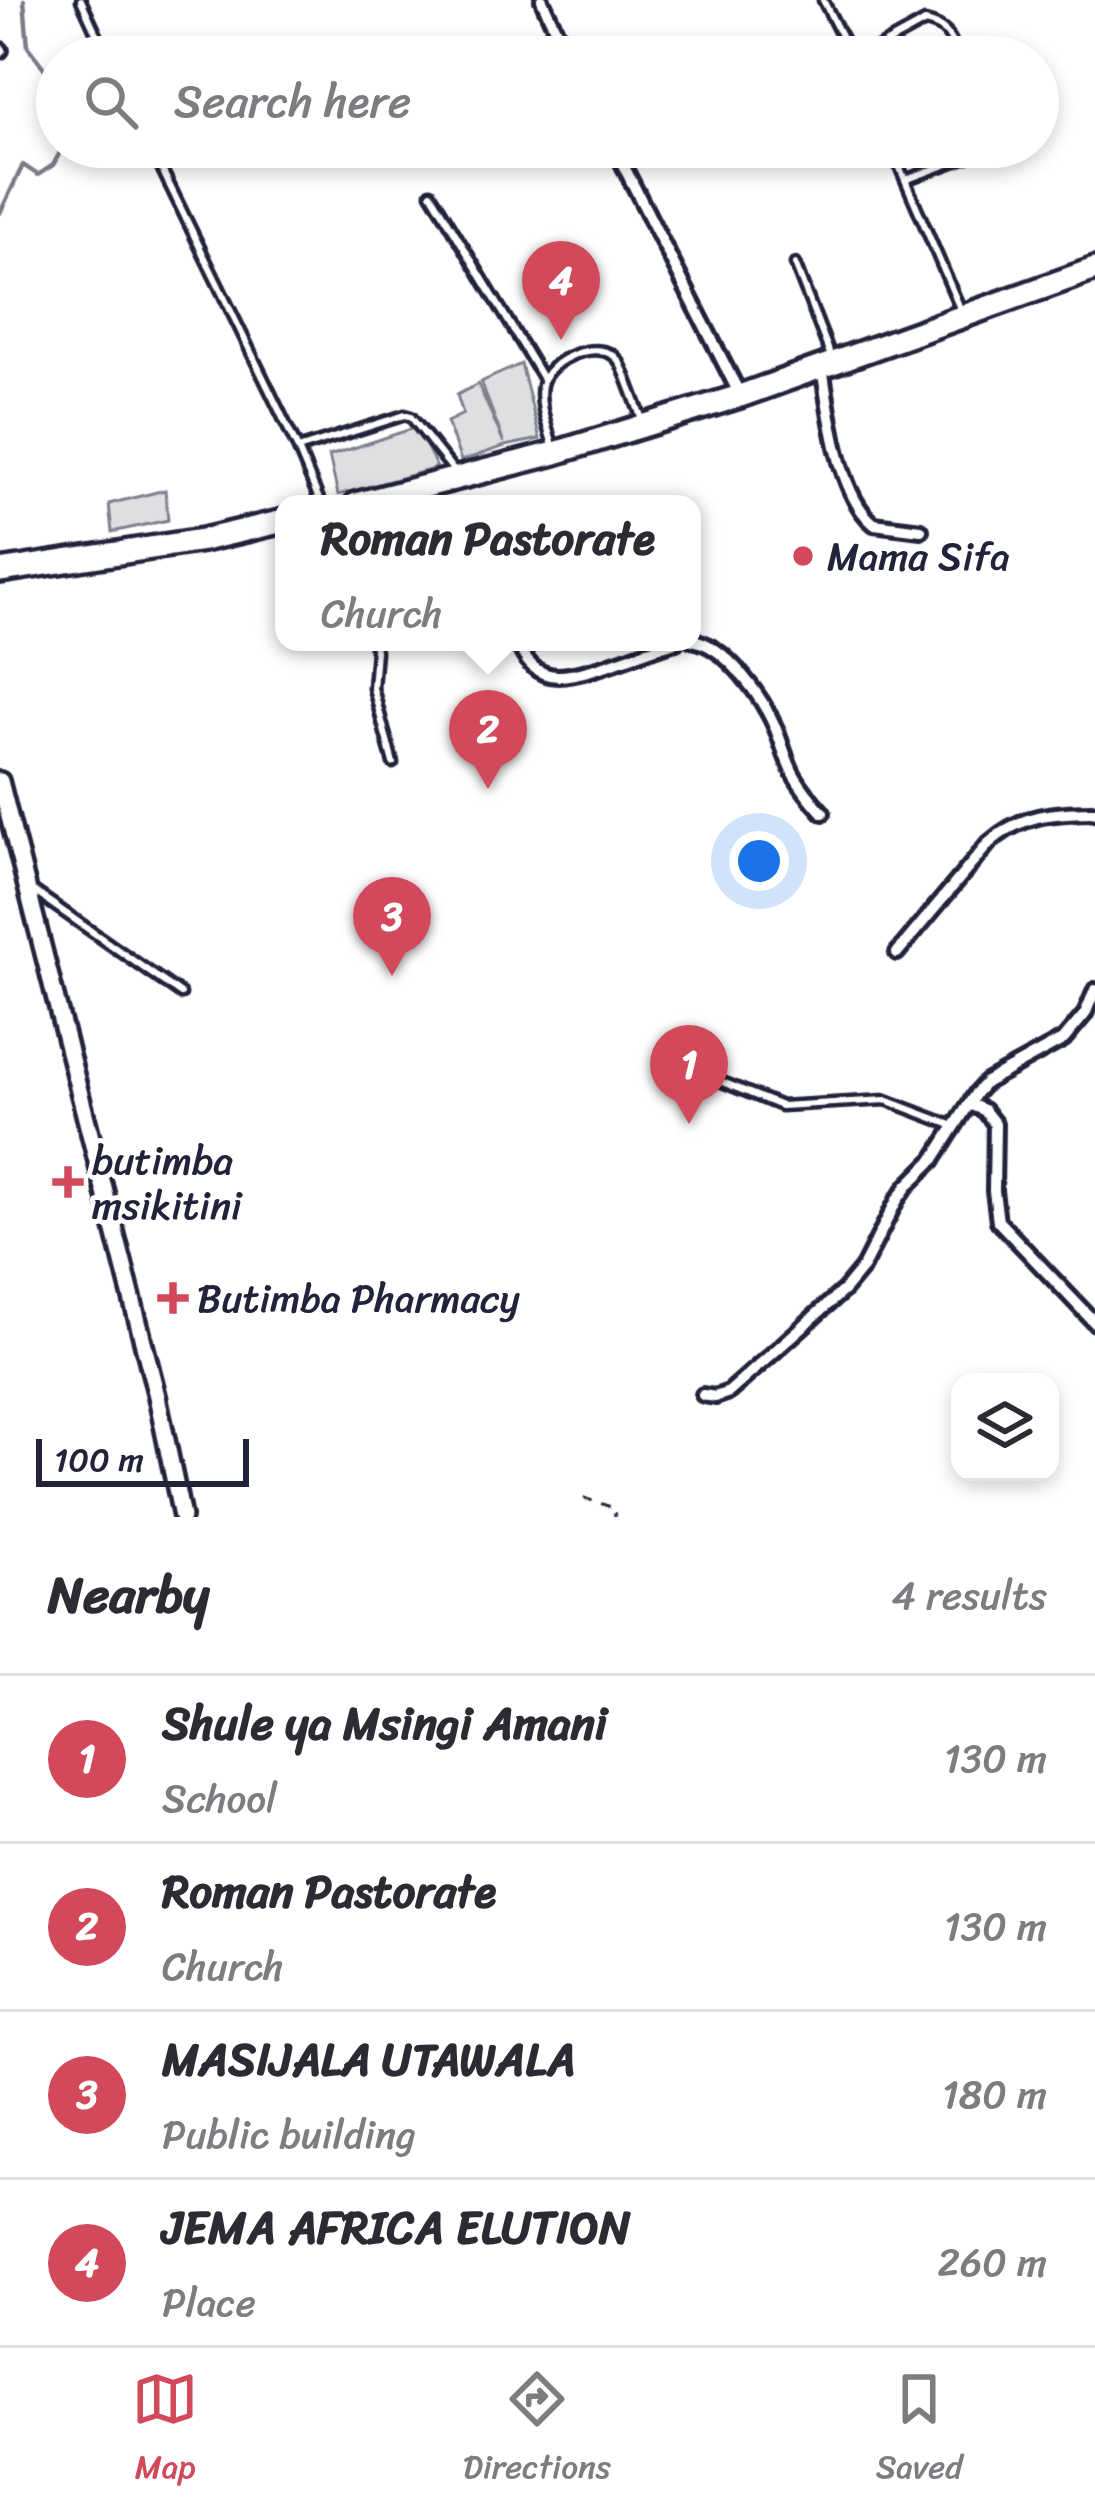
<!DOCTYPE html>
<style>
body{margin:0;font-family:Sriracha,sans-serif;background:#f7f7f7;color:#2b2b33}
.controls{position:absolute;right:36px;bottom:36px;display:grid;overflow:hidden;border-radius:24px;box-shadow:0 6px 18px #0003}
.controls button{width:108px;height:108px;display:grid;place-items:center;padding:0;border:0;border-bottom:3px solid #e1e1e2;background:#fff;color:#2b2b33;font:60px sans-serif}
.scale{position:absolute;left:36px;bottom:30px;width:213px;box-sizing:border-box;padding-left:12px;border:6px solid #22223b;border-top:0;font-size:33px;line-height:42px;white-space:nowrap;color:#22223b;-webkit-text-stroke:9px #fff;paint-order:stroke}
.you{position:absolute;left:759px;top:861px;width:42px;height:42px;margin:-30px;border:9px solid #fff;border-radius:50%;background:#1a73e8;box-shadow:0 0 0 18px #1a73e833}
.badge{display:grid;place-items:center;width:78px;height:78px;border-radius:50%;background:#d1495b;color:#fff;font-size:39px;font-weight:700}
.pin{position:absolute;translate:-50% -99px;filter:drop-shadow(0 3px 6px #0008)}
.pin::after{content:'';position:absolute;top:63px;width:42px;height:36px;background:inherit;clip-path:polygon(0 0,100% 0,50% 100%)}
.popup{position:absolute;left:275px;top:495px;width:426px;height:156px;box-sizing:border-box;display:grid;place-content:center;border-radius:24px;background:#fff;filter:drop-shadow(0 3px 9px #0005);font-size:39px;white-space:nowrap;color:#7c7c81}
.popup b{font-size:45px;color:#2b2b33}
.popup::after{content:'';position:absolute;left:50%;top:100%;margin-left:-24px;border:24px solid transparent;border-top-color:#fff}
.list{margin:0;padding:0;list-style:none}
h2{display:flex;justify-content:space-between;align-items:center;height:156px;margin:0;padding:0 48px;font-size:51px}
h2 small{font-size:39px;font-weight:400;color:#7c7c81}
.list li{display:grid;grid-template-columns:78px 1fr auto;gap:36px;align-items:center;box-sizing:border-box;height:168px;padding:0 48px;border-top:3px solid #e1e1e2}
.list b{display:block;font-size:45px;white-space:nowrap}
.list p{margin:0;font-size:39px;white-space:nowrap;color:#7c7c81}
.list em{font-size:39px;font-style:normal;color:#7c7c81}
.icon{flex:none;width:66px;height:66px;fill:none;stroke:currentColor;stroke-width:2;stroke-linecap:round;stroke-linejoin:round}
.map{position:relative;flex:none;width:1095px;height:1517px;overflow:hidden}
.search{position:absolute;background:#fff;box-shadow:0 6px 18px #0003;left:36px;right:36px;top:36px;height:132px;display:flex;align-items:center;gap:30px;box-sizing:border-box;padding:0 42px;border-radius:66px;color:#7c7c81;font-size:45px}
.sheet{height:828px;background:#fff}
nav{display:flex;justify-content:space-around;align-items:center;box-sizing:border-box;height:168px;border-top:3px solid #e1e1e2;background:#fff;font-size:33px;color:#7c7c81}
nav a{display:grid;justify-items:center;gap:6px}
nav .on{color:#d1495b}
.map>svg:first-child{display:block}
.green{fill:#dfdfe2;stroke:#80808e;stroke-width:3}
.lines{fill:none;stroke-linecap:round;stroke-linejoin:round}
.stream{stroke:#7a7a88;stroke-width:4.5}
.lane-casing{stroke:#22223b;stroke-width:15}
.street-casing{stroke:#22223b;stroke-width:20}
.secondary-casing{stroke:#22223b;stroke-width:24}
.highway-casing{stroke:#22223b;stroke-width:30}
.path{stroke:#22223b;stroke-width:3;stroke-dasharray:9 9;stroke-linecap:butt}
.lane{stroke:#fff;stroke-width:6}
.street{stroke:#fff;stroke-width:10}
.secondary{stroke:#fff;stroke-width:15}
.highway{stroke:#fff;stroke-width:21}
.poi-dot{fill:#d1495b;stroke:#fff;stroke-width:4.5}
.labels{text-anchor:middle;stroke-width:10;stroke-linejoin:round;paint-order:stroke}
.poi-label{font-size:39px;fill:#22223b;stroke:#fff;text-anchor:start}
</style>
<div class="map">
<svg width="1095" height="1517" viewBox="0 0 1095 1517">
<rect width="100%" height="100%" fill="#fff"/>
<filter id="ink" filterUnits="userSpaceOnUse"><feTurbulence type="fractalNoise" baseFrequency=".00833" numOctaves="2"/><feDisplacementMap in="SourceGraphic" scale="24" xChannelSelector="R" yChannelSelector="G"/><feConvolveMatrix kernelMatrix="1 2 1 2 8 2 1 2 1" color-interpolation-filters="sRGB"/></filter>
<g filter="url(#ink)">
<path class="green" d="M521,364L540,439L505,446L461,461L447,422L463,414L457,395L478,384L504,443L481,382Z
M417,427L437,468L338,495L329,456Z
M165,490L168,520L112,532L109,504Z"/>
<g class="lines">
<path class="stream" d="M24,0L28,47L57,85
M0,213L23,165L38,175L53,165L63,147"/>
<g class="lane-casing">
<path id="lane" d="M81,0L107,57
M823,0L852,57
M861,57L925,22C948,27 950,37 959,57
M151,147L298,449L321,504
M891,147L962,313
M905,180L975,154L981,147
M431,193L543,379
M795,264L832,359
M298,449L405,415L411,417L454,471
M554,449C549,430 538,405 542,385C547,359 600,337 618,360C626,372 636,406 643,421
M373,642L376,651L373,688L393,763
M31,889L181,994
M693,1070L781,1106L886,1100L954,1126"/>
</g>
<g class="street-casing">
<path id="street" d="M542,0L568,57
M0,51L1,50
M614,147L740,395
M822,367C829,411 838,495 874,524L921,530
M692,640C726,645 763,698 776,729C782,744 786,760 794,775C802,789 812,801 823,813
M518,642C524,661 537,676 558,676C588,676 644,650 676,642
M897,953L989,843C1023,813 1053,813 1095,812
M969,1104L984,1110L995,1124L994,1191L998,1221L1095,1323
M703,1395L715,1397L729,1392L844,1290L863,1267L897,1200L907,1186L934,1159L976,1093L986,1082L1064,1039L1085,1014L1095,990"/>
</g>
<g class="secondary-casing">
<path id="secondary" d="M0,781L157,1396L182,1517"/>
</g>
<g class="highway-casing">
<path id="highway" d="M356,504L555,453L740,396L1095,269
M0,571L203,540L284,521"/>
</g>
<path class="path" d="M584,1498L614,1508L615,1517"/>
<use href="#lane" class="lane"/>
<use href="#street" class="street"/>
<use href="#secondary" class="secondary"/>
<use href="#highway" class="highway"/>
</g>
</g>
<g class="poi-dot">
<circle cx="803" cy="556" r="12"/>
<path d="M62 1164h12v12h12v12h-12v12h-12v-12h-12v-12h12z"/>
<path d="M167 1280h12v12h12v12h-12v12h-12v-12h-12v-12h12z"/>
</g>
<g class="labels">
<g class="poi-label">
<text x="827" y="570">Mama Sifa</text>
<text x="92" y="1174">butimba<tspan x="92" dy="45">msikitini</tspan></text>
<text x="197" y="1312">Butimba Pharmacy</text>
</g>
</g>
</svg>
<div class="controls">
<button><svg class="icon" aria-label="layers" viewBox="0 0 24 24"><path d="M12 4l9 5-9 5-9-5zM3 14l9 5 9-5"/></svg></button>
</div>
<div class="scale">100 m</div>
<div class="you"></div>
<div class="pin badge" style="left:689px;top:1124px">1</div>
<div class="pin badge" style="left:488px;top:789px">2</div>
<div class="popup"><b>Roman Pastorate</b>Church</div>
<div class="pin badge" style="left:392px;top:976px">3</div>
<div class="pin badge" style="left:561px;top:340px">4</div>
<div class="search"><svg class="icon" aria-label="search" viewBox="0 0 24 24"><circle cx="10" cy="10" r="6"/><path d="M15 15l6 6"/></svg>Search here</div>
</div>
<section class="sheet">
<h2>Nearby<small>4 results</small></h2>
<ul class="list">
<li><span class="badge">1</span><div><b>Shule ya Msingi Amani</b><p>School</p></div><em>130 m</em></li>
<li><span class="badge">2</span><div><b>Roman Pastorate</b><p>Church</p></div><em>130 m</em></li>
<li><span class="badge">3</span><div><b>MASIJALA UTAWALA</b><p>Public building</p></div><em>180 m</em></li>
<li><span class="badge">4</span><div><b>JEMA AFRICA ELUTION</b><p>Place</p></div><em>260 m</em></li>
</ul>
</section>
<nav>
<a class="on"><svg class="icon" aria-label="map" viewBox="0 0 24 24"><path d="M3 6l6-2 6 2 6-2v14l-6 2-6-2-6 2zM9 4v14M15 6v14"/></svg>Map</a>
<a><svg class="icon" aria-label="directions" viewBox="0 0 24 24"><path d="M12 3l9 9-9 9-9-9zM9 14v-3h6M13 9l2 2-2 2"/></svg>Directions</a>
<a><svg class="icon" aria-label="saved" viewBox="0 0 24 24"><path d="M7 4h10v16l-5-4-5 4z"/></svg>Saved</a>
</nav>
